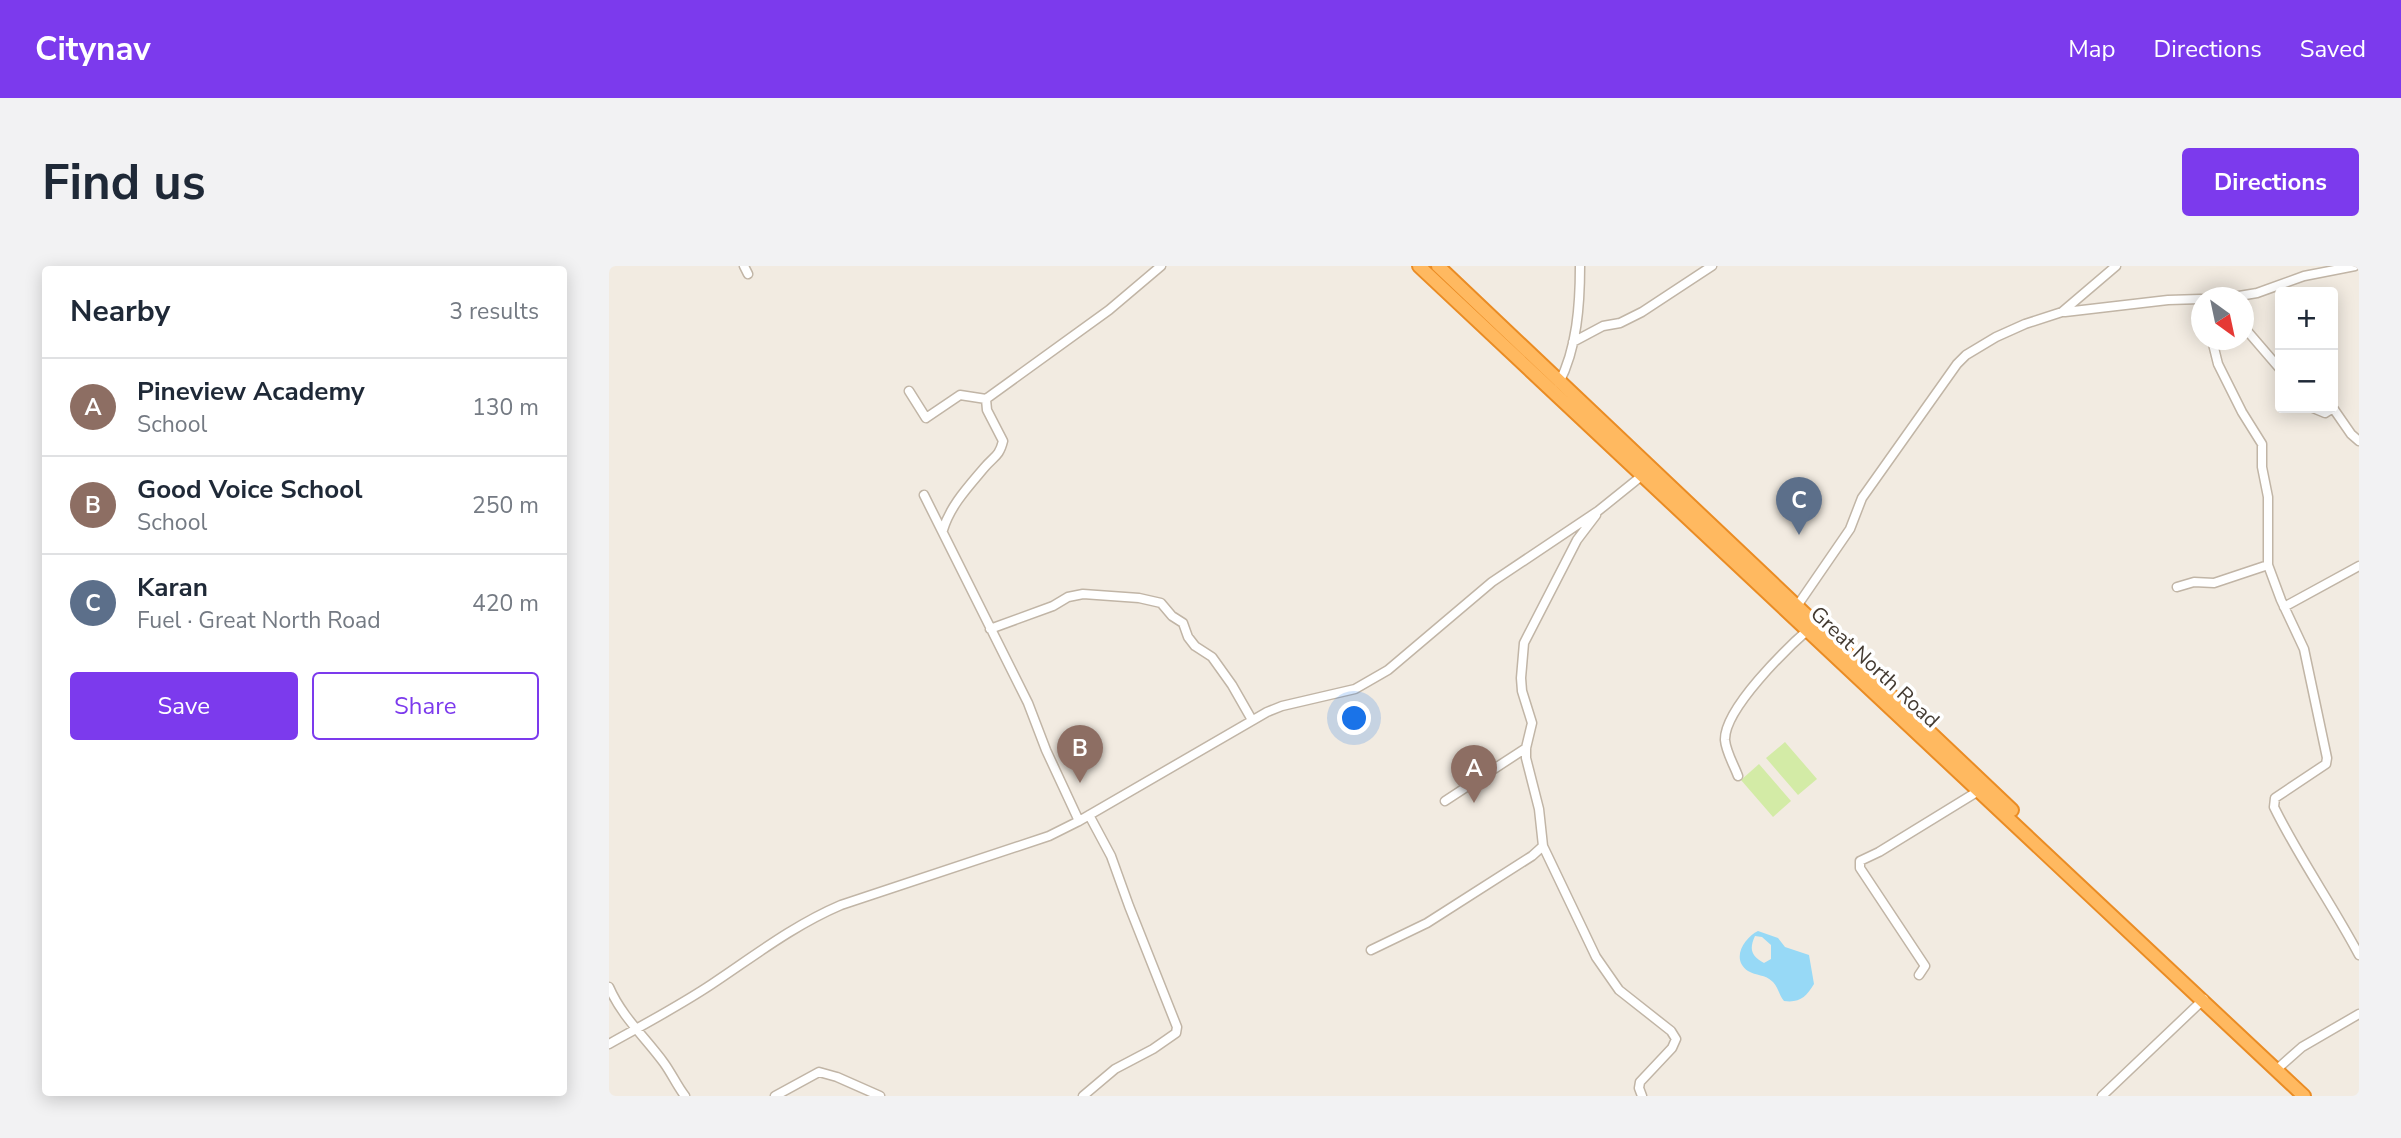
<!DOCTYPE html>
<meta charset="utf-8">
<style>
body{margin:0;font-family:"Nunito Sans",sans-serif;background:#f2f2f3;color:#1f2937}
.controls{position:absolute;right:21px;top:21px;display:grid;overflow:hidden;border-radius:7px;box-shadow:0 4px 18px #0003}
.controls button{width:63px;height:63px;display:grid;place-items:center;padding:0;border:0;border-bottom:2px solid #e0e1e3;background:#fff;color:#1f2937;font:35px sans-serif}
.compass{position:absolute;left:1582px;top:21px;width:63px;height:63px;border-radius:50%;background:#fff;box-shadow:0 4px 18px #0003;rotate:147deg}
.you{position:absolute;left:746px;top:453px;width:24px;height:24px;margin:-18px;border:5px solid #fff;border-radius:50%;background:#1a73e8;box-shadow:0 0 0 10px #1a73e833}
.badge{display:grid;place-items:center;width:46px;height:46px;border-radius:50%;background:#7c3aed;color:#fff;font-size:23px;font-weight:700}
.pin{position:absolute;translate:-50% -58px;filter:drop-shadow(0 2px 4px #0008)}
.pin::after{content:'';position:absolute;top:37px;width:24px;height:21px;background:inherit;clip-path:polygon(0 0,100% 0,50% 100%)}
.list{margin:0;padding:0;list-style:none}
h2{display:flex;justify-content:space-between;align-items:center;height:91px;margin:0;padding:0 28px;font-size:30px}
h2 small{font-size:23px;font-weight:400;color:#747a83}
.list li{display:grid;grid-template-columns:46px 1fr auto;gap:21px;align-items:center;box-sizing:border-box;height:98px;padding:0 28px;border-top:2px solid #e0e1e3}
.list b{display:block;font-size:26px;white-space:nowrap}
.list p{margin:0;font-size:23px;white-space:nowrap;color:#747a83}
.list em{font-size:23px;font-style:normal;color:#747a83}
.actions{display:flex;gap:14px;padding:21px 28px}
.actions a{flex:1;padding:16px 0;border:2px solid #7c3aed;border-radius:7px;text-align:center;font-size:24px;color:#7c3aed}
.actions .main{background:#7c3aed;color:#fff}
.map{position:relative;flex:none;width:1750px;height:830px;overflow:hidden;border-radius:7px}
header{display:flex;align-items:center;gap:42px;box-sizing:border-box;height:98px;padding:0 35px;background:#7c3aed;color:#fff}
header strong{font-size:33px}
nav{display:flex;gap:38px;margin-inline-start:auto;font-size:24px}
.intro{display:flex;align-items:center;justify-content:space-between;box-sizing:border-box;height:168px;padding:0 42px}
h1{margin:0;font-size:49px}
.button{padding:18px 32px;border-radius:7px;background:#7c3aed;color:#fff;font-size:24px;font-weight:700}
main{display:flex;gap:42px;padding:0 42px}
aside{flex:1;background:#fff;border-radius:7px;box-shadow:0 4px 18px #0003}
.map>svg:first-child{display:block}
.green{fill:#d3eba6}
.water{fill:#97d9f6;fill-rule:evenodd}
.lines{fill:none;stroke-linecap:round;stroke-linejoin:round}
.minor-casing{stroke:#c1b5a6;stroke-width:11}
.highway-casing{stroke:#ea8c24;stroke-width:16}
.minor{stroke:#fff;stroke-width:8}
.highway{stroke:#ffb960;stroke-width:12}
.labels{text-anchor:middle;stroke-width:7;stroke-linejoin:round;paint-order:stroke}
.street-label{font-size:21px;fill:#443b32;stroke:#fff}
</style>
<header>
<strong>Citynav</strong>
<nav><a>Map</a><a>Directions</a><a>Saved</a></nav>
</header>
<div class="intro"><h1>Find us</h1><a class="button">Directions</a></div>
<main>
<aside>
<h2>Nearby<small>3 results</small></h2>
<ul class="list">
<li><span class="badge" style="background:#8d6e63">A</span><div><b>Pineview Academy</b><p>School</p></div><em>130 m</em></li>
<li><span class="badge" style="background:#8d6e63">B</span><div><b>Good Voice School</b><p>School</p></div><em>250 m</em></li>
<li><span class="badge" style="background:#5c6f8a">C</span><div><b>Karan</b><p>Fuel · Great North Road</p></div><em>420 m</em></li>
</ul>
<div class="actions"><a class="main">Save</a><a>Share</a></div>
</aside>
<div class="map">
<svg width="1750" height="830" viewBox="0 0 1750 830">
<rect width="100%" height="100%" fill="#f2ebe1"/>
<path class="green" d="M1176,476L1208,513L1189,529L1157,492Z
M1150,498L1182,535L1164,551L1132,514Z"/>
<path class="water" d="M1149,665L1169,672L1176,681L1200,689L1205,718C1197,731 1191,737 1175,735C1170,729 1169,721 1164,716C1156,708 1147,710 1139,705C1121,693 1136,671 1149,665ZM1146,670L1153,671L1162,679V693L1155,697C1142,690 1140,683 1146,670Z"/>
<g class="lines">
<g class="minor-casing">
<path id="minor" d="M135,0L139,8
M1618,32L1648,27L1695,10L1746,0
M1456,46L1559,34L1592,33
M1634,60L1671,103
M1603,74L1609,98L1633,146L1653,178V201L1659,231V299L1672,334L1695,383L1718,492L1717,498L1666,532L1665,541C1690,592 1723,638 1750,689
M964,76L994,60L1011,57L1033,46L1103,0
M950,117C968,82 971,39 971,0
M300,125L317,152L351,129L377,133L500,44L552,0
M1704,142L1716,147L1724,142L1742,168L1750,175
M315,229L419,437L437,484L470,555
M987,249L968,274L915,377L912,412L913,425L923,457L917,482V492L930,543L934,580L987,691L1010,724L1062,765L1067,773L1063,782L1031,816L1030,822L1033,830
M334,264C341,240 359,221 375,202C385,190 390,191 394,175L378,144L377,133
M1568,321L1585,316L1605,317L1659,299
M1675,341L1750,300
M1186,343L1241,263L1253,232L1348,98L1357,89L1387,71L1416,58L1453,46L1507,0
M381,363L444,340L459,331L474,328L530,332L552,337L563,350L574,357L579,371L586,380L603,391L623,419L643,454
M1129,510C1125,499 1117,486 1116,474C1115,443 1178,382 1201,362
M836,535L917,482
M762,684L818,657L923,590L934,580
M1310,709L1316,700L1251,602V595L1270,586L1371,524
M0,721C13,751 36,771 55,797C63,808 68,820 76,830
M0,778C34,759 70,740 103,718C145,690 185,659 232,639L440,570L470,555L658,446L673,440L746,423L779,404L883,316L989,245L1035,208
M1667,804L1693,781L1750,748
M166,830L210,806L228,811L271,830
M474,830L506,803L544,783L567,767L568,761L520,640L502,590L480,549
M1493,830L1595,733"/>
</g>
<g class="highway-casing">
<path id="highway" d="M810,0L1695,830
M829,0L1403,544"/>
</g>
<use href="#minor" class="minor"/>
<use href="#highway" class="highway"/>
</g>
<g class="labels">
<g class="street-label">
<text transform="translate(1266 401) rotate(43)" y="7">Great North Road</text>
</g>
</g>
</svg>
<div class="controls">
<button>+</button>
<button>−</button>
</div>
<svg class="compass" viewBox="-18 -18 36 36"><path d="M0-13l5 13h-10z" fill="#e53935"/><path d="M0 13l5-13h-10z" fill="#747a83"/></svg>
<div class="you"></div>
<div class="pin badge" style="left:865px;top:537px;background:#8d6e63">A</div>
<div class="pin badge" style="left:471px;top:517px;background:#8d6e63">B</div>
<div class="pin badge" style="left:1190px;top:269px;background:#5c6f8a">C</div>
</div>
</main>
